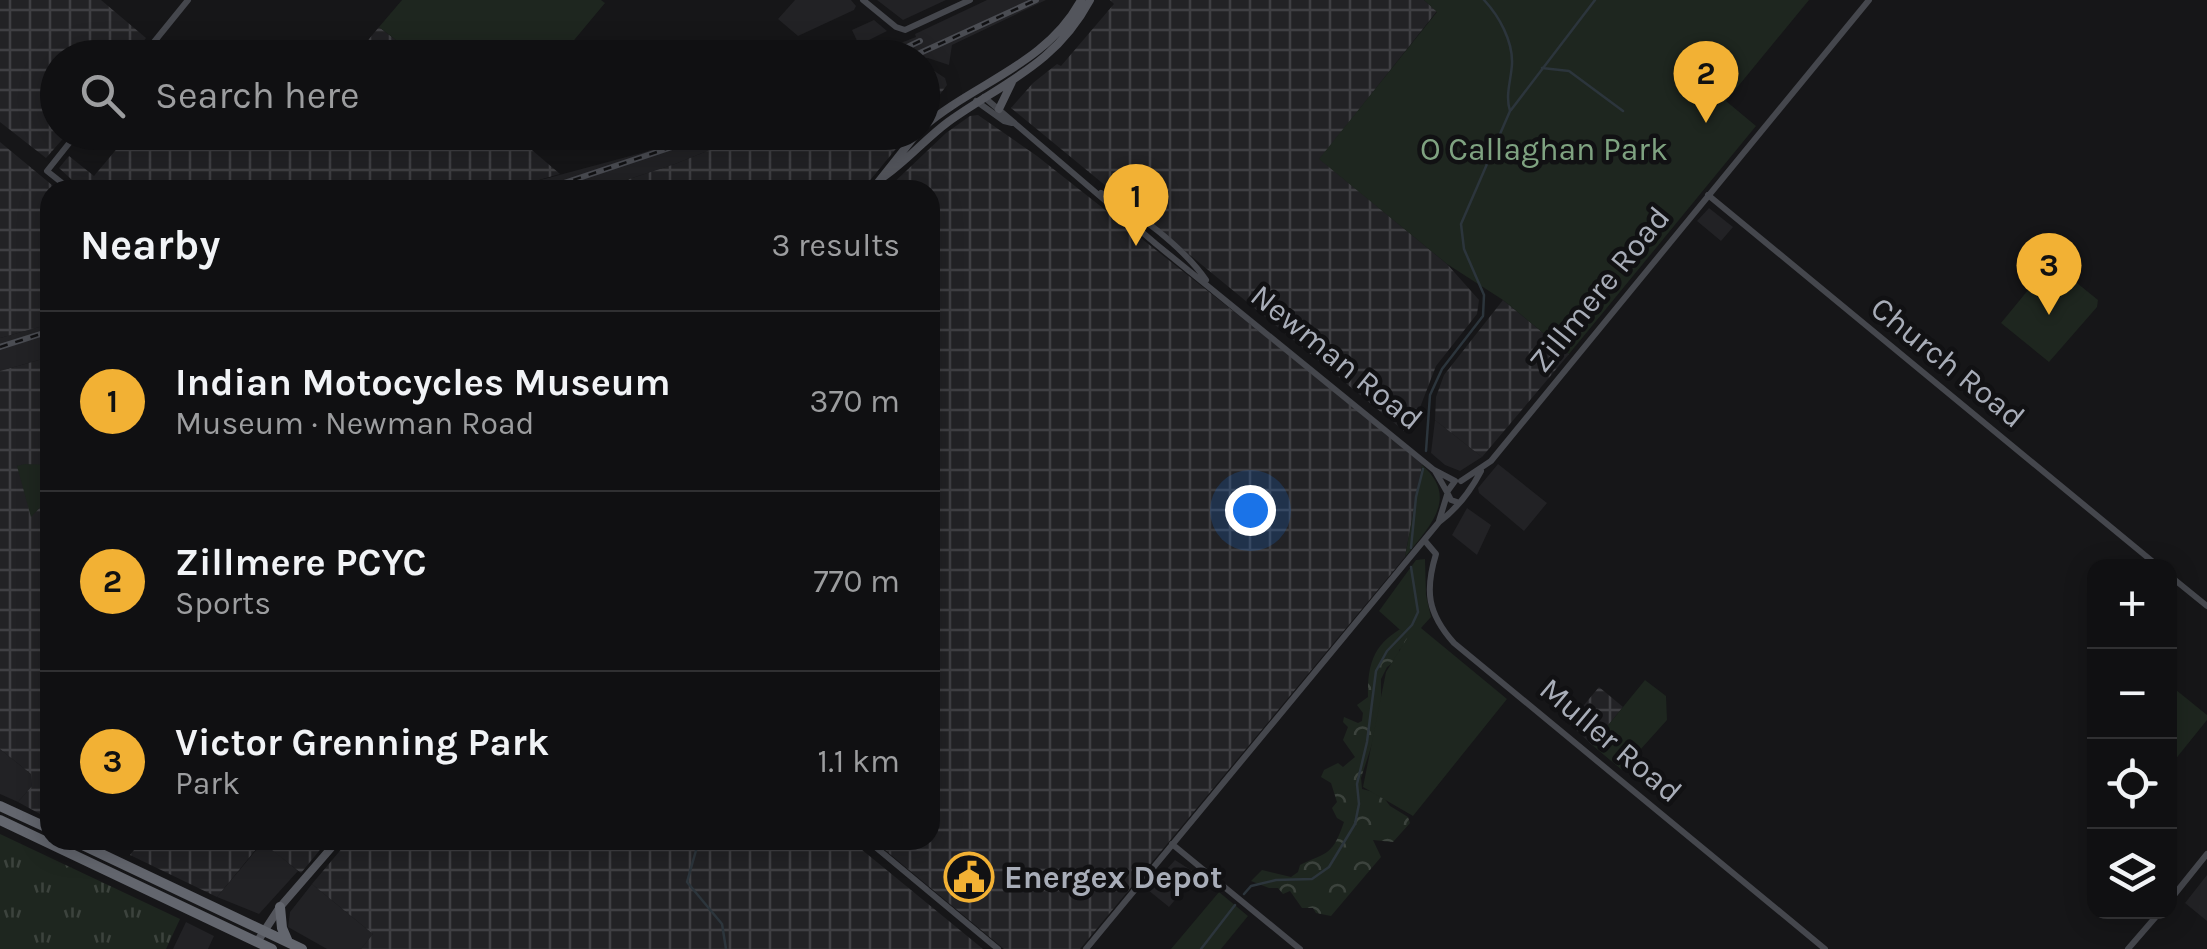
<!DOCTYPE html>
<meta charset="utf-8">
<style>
body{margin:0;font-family:Karla,sans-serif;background:#19191b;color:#f1f3f6}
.controls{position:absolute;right:30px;bottom:30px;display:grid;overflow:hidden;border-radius:20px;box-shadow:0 5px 25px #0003}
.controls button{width:90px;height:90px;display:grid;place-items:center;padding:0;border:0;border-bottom:2px solid #303032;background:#101012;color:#f1f3f6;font:50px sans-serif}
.you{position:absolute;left:1250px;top:510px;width:35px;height:35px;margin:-25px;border:8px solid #fff;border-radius:50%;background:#1a73e8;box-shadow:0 0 0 15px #1a73e833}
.badge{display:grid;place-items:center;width:65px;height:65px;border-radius:50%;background:#f2b134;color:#111;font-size:32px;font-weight:700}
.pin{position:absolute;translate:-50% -82px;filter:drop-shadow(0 2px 5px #0008)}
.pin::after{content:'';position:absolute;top:52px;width:35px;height:30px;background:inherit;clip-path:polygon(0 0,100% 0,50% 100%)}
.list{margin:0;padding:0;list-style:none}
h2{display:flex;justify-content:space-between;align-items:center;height:130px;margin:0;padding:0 40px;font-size:42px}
h2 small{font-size:32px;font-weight:400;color:#9c9d9f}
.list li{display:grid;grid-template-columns:65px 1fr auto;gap:30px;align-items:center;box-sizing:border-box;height:180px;padding:0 40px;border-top:2px solid #303032}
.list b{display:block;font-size:38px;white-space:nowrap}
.list p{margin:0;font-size:32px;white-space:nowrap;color:#9c9d9f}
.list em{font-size:32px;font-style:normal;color:#9c9d9f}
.icon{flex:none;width:55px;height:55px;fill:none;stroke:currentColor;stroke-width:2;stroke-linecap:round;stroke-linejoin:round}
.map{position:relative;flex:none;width:2207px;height:949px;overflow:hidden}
.search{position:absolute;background:#101012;box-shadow:0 5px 25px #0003;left:40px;top:40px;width:900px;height:110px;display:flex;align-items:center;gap:25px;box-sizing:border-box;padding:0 35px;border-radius:55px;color:#9c9d9f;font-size:38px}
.panel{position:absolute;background:#101012;box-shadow:0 5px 25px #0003;left:40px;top:180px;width:900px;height:670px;border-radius:30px}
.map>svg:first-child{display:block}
.built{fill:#222225}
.industrial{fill:url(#industrial-grid)}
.grass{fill:url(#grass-tufts)}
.forest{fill:url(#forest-crowns)}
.park{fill:#1e261f}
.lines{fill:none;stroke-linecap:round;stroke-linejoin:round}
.stream{stroke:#2c353c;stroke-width:2.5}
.secondary{stroke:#45474d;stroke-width:6}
.primary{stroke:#53555c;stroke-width:8}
.highway{stroke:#63666e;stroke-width:10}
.rail-casing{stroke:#4a4c52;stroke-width:6}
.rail{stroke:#111113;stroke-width:2.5;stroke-dasharray:8;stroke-linecap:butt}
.labels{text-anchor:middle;stroke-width:9;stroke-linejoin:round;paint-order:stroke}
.park-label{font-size:32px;fill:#7fa381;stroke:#111113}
.street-label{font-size:32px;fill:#a8adb8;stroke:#111113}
.poi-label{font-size:32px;font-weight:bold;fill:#a8adb8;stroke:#111113;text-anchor:start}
</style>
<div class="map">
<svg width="2207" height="949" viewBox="0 0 2207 949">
<defs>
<pattern id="industrial-grid" width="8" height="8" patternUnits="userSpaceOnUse" patternTransform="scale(2.5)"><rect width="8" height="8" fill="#222225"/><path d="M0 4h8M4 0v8" fill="none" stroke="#3f3f43"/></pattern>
<pattern id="grass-tufts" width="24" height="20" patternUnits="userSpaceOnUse" patternTransform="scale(2.5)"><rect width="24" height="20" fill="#1e261f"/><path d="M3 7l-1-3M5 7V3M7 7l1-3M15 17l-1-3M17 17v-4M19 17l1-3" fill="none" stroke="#3c433d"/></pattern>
<pattern id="forest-crowns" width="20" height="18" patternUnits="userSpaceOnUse" patternTransform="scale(2.5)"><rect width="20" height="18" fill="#1e261f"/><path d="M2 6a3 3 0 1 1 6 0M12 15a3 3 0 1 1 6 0" fill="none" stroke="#3c433d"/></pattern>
</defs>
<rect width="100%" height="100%" fill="#161618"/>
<path class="built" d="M795,0H851L856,6L854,10L798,36L778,19Z
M877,0H946L903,20Z
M987,0H1046L952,45L949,65L928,58L864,57L916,37L915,34Z
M874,20L887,31L859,45L852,30Z
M696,133H752L675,164L596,190H503L645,152Z
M1709,208L1733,227L1721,241L1697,221Z
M50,324V357L0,371V338Z
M1435,420L1482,457L1460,471L1445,465L1431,453Z
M1498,464L1547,503L1524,531L1479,493L1478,488Z
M1467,508L1491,525L1477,555L1452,535Z
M0,749L31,774L32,786L18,802L0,794Z
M263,842L298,871L259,914L217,897Z
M1175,860L1197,874L1169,907L1148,890Z
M2207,875V921L2185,903Z
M312,884L373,934L361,949H327L288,927L290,912Z
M186,922L214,936L208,949H173Z"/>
<path class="industrial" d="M0,0H101L146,38L130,57L58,58V132L68,133L46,158L0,122Z
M1110,0H1424L1437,11L1320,159L1447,264L1479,300L1477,314L1436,366L1419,410L1404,431L1011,108L1033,83L1057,64L1061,66L1114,4Z
M379,27L418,57H354Z
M928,67L945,78L947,85L923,117V68Z
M978,115L1037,156L1423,461L1405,557L1080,949H1004L873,840H930V190H886L946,133L970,116Z
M512,133L560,174L503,190H83L59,168L69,156L94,176L130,133H261L280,148L292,133Z
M752,133H909L862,190H596L675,164Z
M0,142L58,190H50V324L0,338Z
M1503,300L1569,354L1482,457L1435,420L1436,397L1444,375Z
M50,357V802L40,814L18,802L32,786L31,774L0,749V371Z
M1599,687L1623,707L1592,745L1569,723Z
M142,840H328L301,873L262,842L217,897L130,855Z
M349,840H850L983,949H361L373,934L312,884Z"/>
<path class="grass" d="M0,834L180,919L166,949H0Z"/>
<path class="forest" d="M1412,623L1406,645L1399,650L1401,657L1387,667L1381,679V716L1361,778L1362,789L1381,794L1390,806L1408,817L1410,823L1393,842L1373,840L1381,857L1331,916L1316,913L1313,908H1302L1290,891L1283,894L1278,888H1269L1251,881L1262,870L1291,877L1298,872L1300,865C1329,851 1332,856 1344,822L1337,818L1332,808L1337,802L1331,783L1321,777L1324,770L1338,763L1343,767L1355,757L1343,740L1348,727L1343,722L1344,717L1358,723L1362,721L1363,713L1357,705L1368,697C1367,657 1378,639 1412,623Z"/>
<path class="park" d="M402,0H601L605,3L560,57H418L379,27Z
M1424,0H1809L1726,101L1756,126L1569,354L1503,300L1447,264L1319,159L1437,12Z
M2051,262L2098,300L2097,307L2049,362L2001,323Z
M25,464L50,465V497L31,517L17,466Z
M1422,465C1460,498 1429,527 1405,557Z
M1425,559L1426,595L1431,617L1421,628L1507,699L1413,816L1363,787L1386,672L1408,637L1379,611L1416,560Z
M1645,680L1666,696L1667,720L1622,770L1592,745Z
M2170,685L2207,715V720L2170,766Z
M1219,892L1248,916L1221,949H1171Z"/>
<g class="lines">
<path class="stream" d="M1542,68L1569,71L1623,111
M1511,110L1595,0
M1426,451L1430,395L1442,369L1483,316L1484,295L1464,249L1461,224L1510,111C1505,95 1511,81 1512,64C1513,41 1499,16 1484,0
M1411,548L1416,497L1423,469
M699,840L687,882L722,924L726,949
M1244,894L1251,886L1276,880L1312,879L1329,867L1355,824L1359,804L1357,784L1367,742L1376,671L1387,651L1412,625L1418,612L1411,567
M1201,949L1235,905"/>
<path class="secondary" d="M863,0L896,27L905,30L970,0
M141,58L188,0
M984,97L1156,244L1434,470L1455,481
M976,101L1004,121L1012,123
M71,190L47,171L78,132
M1101,193C1135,210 1185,249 1206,280
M1708,195L2158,566
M1435,471L1447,492
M1455,481L1447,492L1451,500L1457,502
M1461,481L1491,461L1869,0
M1439,521L1447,495
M1425,541L1436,554C1425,590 1427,613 1454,643L1825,949
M2170,576L2207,606
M867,840L998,949
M1172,844L1300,949
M2170,900L2207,854
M1086,949L1439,522C1458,508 1470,492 1481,471
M2128,949L2160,912"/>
<path class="primary" d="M999,109L1012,82
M922,128C975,82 1046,65 1081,0
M882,178C906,162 925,139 948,122C1004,82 1055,65 1090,0
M872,190L918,132
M257,942L280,907L338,840"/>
<path class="highway" d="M0,806L50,829
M0,820L272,949
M72,840L302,949
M280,907L282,928L288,942"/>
<g class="rail-casing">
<path id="rail" d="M884,58L920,41
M909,58L1036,0
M704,147L738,132
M543,190L717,132
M0,347L50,331"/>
</g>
<use href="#rail" class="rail"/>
</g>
<defs>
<g id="civic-ring" transform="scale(2.5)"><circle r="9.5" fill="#111113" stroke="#f2b134" stroke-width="1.5"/><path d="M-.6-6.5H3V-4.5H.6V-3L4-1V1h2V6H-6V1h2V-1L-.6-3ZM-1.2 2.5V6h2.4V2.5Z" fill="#f2b134"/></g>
</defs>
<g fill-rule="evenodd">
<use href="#civic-ring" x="969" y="877"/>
</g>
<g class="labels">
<g class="park-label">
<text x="1544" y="160">O Callaghan Park</text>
</g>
<g class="street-label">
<text transform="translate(1599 289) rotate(-51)" y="11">Zillmere Road</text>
<text transform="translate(1337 357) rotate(39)" y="11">Newman Road</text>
<text transform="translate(1948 362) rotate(39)" y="11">Church Road</text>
<text transform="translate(1611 740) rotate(40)" y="11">Muller Road</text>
</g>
<g class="poi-label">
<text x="1004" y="888">Energex Depot</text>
</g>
</g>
</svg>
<div class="controls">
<button>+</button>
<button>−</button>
<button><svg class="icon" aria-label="locate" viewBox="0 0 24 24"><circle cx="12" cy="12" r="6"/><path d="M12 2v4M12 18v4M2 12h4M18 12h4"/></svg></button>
<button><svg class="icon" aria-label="layers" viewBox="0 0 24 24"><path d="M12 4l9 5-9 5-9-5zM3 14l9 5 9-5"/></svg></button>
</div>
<div class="you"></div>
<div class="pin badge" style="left:1136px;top:246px">1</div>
<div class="pin badge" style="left:1706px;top:123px">2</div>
<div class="pin badge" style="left:2049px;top:315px">3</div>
<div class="search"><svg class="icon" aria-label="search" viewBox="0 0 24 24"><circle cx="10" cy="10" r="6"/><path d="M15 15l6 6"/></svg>Search here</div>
<section class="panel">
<h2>Nearby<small>3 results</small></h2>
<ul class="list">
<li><span class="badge">1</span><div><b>Indian Motocycles Museum</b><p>Museum · Newman Road</p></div><em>370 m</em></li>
<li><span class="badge">2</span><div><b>Zillmere PCYC</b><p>Sports</p></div><em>770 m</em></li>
<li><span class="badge">3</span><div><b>Victor Grenning Park</b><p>Park</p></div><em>1.1 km</em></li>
</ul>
</section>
</div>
